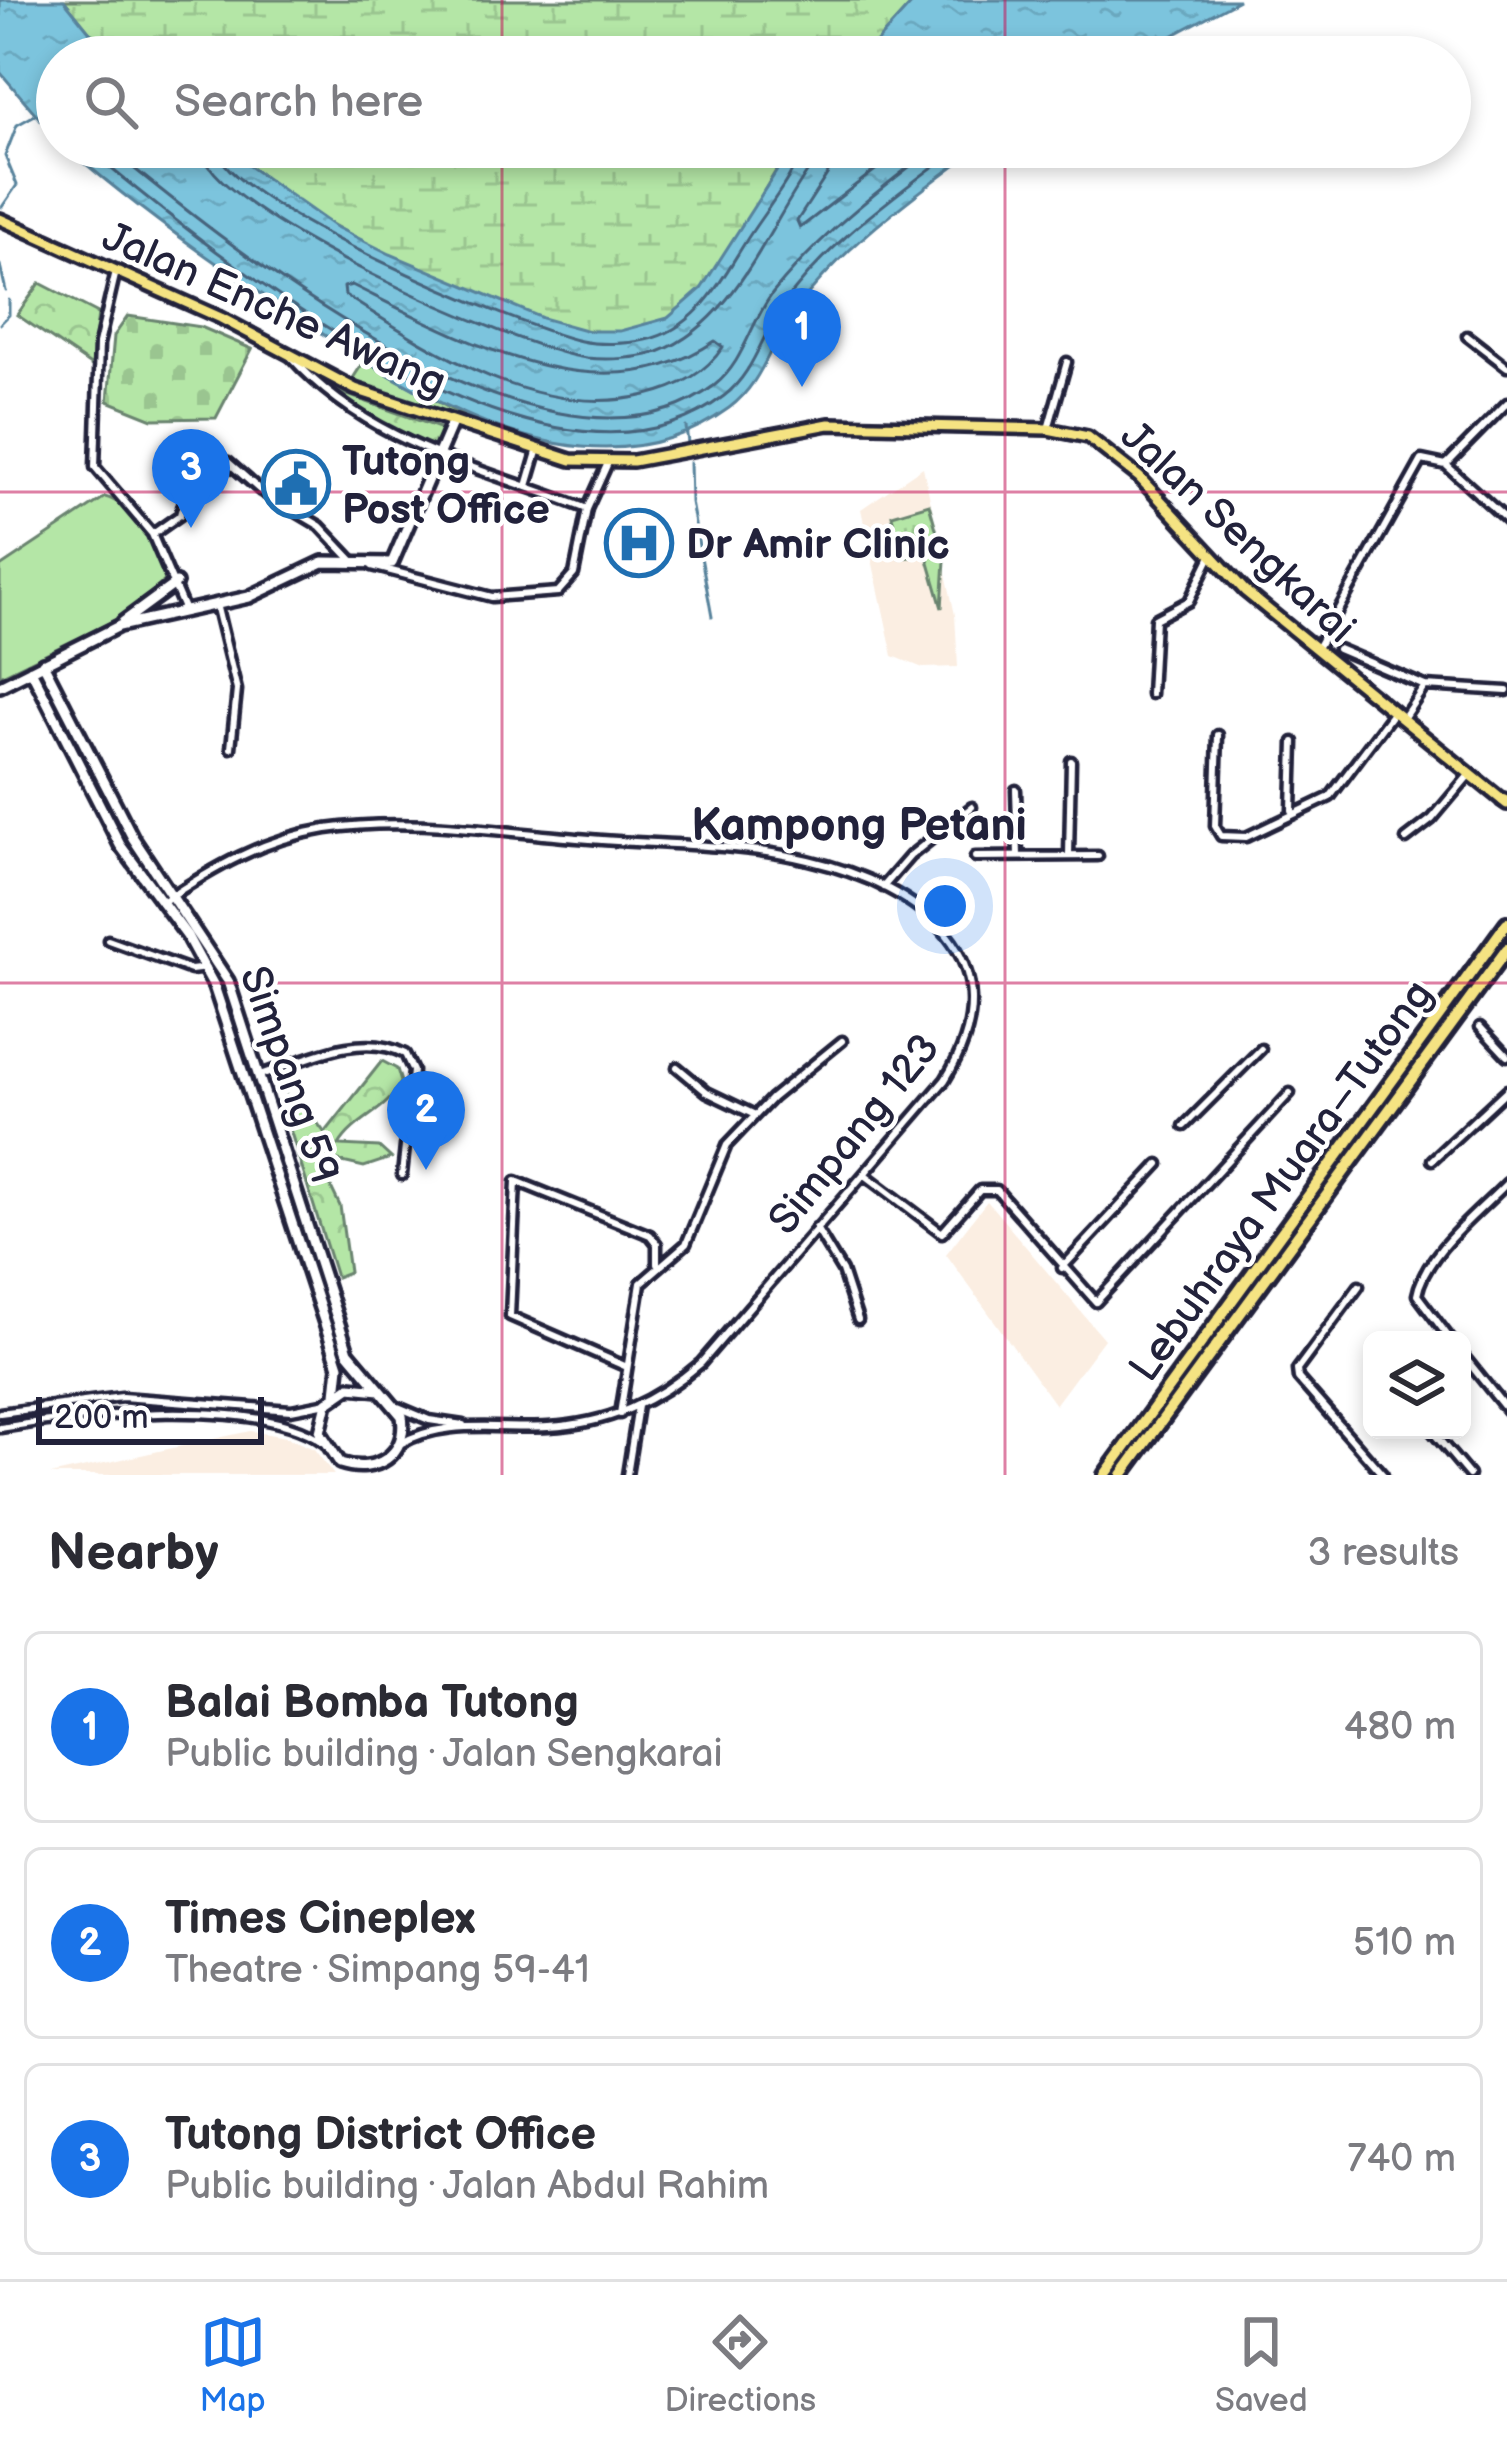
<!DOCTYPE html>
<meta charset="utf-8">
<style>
body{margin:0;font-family:"Balsamiq Sans",sans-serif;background:#f7f7f7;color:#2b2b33}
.controls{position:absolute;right:36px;bottom:36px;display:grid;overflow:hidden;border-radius:18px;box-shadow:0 6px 18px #0003}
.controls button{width:108px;height:108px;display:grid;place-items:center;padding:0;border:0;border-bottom:3px solid #e1e1e2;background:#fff;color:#2b2b33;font:60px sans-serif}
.scale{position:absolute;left:36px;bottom:30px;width:228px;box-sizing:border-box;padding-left:12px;border:6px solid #22223b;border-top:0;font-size:33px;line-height:42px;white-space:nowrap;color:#22223b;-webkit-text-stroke:9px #fff;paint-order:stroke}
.you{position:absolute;left:945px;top:906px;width:42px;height:42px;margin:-30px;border:9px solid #fff;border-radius:50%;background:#1a73e8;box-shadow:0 0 0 18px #1a73e833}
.badge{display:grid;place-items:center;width:78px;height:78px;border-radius:50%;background:#1a73e8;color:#fff;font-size:39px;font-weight:700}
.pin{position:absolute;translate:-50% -99px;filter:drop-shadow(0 3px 6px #0008)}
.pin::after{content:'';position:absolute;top:63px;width:42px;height:36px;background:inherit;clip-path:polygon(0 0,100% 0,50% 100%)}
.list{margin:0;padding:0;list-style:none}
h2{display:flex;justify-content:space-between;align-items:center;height:156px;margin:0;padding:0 48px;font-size:51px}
h2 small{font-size:39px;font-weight:400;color:#7c7c81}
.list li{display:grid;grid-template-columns:78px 1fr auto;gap:36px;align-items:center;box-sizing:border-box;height:192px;margin:0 24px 24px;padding:0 24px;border:3px solid #e1e1e2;border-radius:18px}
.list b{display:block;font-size:45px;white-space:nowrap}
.list p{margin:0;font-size:39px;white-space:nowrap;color:#7c7c81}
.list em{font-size:39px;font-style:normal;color:#7c7c81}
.icon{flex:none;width:66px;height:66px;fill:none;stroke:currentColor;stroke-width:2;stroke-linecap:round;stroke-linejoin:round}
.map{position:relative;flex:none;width:1507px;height:1475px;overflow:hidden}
.search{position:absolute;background:#fff;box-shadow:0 6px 18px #0003;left:36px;right:36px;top:36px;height:132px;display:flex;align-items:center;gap:30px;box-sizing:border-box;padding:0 42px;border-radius:66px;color:#7c7c81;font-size:45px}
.sheet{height:804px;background:#fff}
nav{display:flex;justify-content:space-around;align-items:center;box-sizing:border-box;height:168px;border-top:3px solid #e1e1e2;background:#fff;font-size:33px;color:#7c7c81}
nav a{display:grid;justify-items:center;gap:6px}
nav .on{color:#1a73e8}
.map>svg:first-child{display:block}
.built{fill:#fbeee2}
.grass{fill:url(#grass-tufts);stroke:#6b8470;stroke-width:3}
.forest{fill:url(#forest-crowns);stroke:#6b8470;stroke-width:3}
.wetland{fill:url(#wetland-marsh);stroke:#6b8470;stroke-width:3}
.cemetery{fill:url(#cemetery-stones);stroke:#6b8470;stroke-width:3}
.pitch{fill:#b4e6a6;stroke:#6b8470;stroke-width:3}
.water{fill:url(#water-ripples);stroke:#58839c;stroke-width:3}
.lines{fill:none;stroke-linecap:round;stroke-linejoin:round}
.shore{stroke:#46637c;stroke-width:3}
.stream{stroke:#58839c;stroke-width:3}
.street-casing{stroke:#22223b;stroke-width:15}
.secondary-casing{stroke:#22223b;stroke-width:18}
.primary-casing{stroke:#22223b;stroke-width:18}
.highway-casing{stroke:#22223b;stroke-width:20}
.street{stroke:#fff;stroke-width:6}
.secondary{stroke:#fff;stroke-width:9}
.primary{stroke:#f5e382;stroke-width:9}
.highway{stroke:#f5e382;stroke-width:10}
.grid{fill:none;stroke:#c2185b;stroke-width:3;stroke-opacity:0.55}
.labels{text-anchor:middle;stroke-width:9;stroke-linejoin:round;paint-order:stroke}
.street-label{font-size:42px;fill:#22223b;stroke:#fff}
.poi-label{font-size:42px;font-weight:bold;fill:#22223b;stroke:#fff;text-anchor:start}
.neighbourhood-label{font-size:45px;font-weight:bold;fill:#22223b;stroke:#fff}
</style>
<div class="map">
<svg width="1507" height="1475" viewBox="0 0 1507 1475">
<defs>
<pattern id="grass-tufts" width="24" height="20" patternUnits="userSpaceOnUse" patternTransform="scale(3)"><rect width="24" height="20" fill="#b4e6a6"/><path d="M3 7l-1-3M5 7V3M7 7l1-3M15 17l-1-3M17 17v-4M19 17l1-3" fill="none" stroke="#9ac590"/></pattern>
<pattern id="forest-crowns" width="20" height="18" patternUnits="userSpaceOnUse" patternTransform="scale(3)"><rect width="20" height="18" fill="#b4e6a6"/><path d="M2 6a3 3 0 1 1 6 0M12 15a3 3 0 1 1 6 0" fill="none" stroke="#9ac590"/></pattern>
<pattern id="wetland-marsh" width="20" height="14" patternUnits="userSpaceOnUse" patternTransform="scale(3)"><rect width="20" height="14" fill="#b4e6a6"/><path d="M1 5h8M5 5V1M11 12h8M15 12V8" fill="none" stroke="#9ac590"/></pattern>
<pattern id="cemetery-stones" width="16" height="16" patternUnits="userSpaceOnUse" patternTransform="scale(3)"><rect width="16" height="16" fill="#b4e6a6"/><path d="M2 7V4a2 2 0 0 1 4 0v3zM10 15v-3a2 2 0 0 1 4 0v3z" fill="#9ac590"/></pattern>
<pattern id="water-ripples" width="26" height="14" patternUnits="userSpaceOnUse" patternTransform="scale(3)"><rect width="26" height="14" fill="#7cc4dd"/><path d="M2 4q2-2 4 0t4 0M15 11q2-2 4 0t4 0" fill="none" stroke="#6ba8bf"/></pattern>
</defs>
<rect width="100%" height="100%" fill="#fff"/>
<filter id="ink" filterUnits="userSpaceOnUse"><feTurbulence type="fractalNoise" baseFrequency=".00833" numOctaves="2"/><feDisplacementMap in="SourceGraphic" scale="24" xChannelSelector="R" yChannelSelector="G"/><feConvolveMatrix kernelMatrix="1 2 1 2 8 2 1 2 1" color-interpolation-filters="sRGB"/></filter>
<g filter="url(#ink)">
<path class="built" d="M923,467L955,615L958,667L923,668L893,656L861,509Z
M987,1201L1104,1339L1055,1405L946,1254Z
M250,1431L286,1437L314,1449L334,1475H50Z"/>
<path class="grass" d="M929,504L945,560L942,608L927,556L900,558L892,515Z"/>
<path class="forest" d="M40,283L98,313L92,366L17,315Z
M364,361L460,414L546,438L541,450L356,385L350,383Z
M334,390L448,431L437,456L392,435Z
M382,1061L397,1069L401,1082C388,1112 356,1117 339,1145L379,1147L391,1158L364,1167L316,1156L340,1206L349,1272L336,1277L283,1107L287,1096L309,1112L325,1133Z"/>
<path class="wetland" d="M64,0H915L863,57H110Z
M222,147H792C755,196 731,267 685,307C659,329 622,335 589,331C529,324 390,258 335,226C295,203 259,174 222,147Z"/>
<path class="cemetery" d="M128,316L201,327L252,349L216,418L153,419L108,401L114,336Z"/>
<path class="pitch" d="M105,497C137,505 155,551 167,579L123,616L0,676V567Z"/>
<path class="water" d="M0,0H64L110,57H57V139L0,72Z
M915,0H1239L1132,57H863Z
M66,147H222L334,226L390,254L542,318L589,331H620L668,318L701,289L792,147H979C913,197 845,244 795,310C770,341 764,382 729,408C591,509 420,397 301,320C219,267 140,211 66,147Z"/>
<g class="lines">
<path class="shore" d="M85,147C218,257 550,531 724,396C755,372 761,335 783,305C830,240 897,195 959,147
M108,147C233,250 553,509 715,385C745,361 750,322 773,293C820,235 876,192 935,147
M201,147C204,211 521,350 586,358C608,360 637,359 658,352C736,322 767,228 812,165L816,147
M216,147C222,203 522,328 581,341C600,345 626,344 645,340C697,329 720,282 746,241C759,219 799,170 801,147
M834,147L828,173L797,221L800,228L905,147
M352,285C461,339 600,419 715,341L723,347C705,374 677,388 646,395C538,421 432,351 345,295L344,287Z"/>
<path class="stream" d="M2,207L17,185L5,156L17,125L35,115
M0,265L6,291
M0,324L9,315V300
M686,427L688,443
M690,462L691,502L712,617"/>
<g class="street-casing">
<path id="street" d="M116,271L99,344L95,467L152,534L185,611
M1467,336L1507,367
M291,357C371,446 481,467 587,509
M1048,429L1067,362
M1446,465L1507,403
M527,486L537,452
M153,534L180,515L189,482L228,462L261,491L320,526L353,561
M372,566L492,597L558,592L574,574L587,509L607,465
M216,604L237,690L231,748
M1338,649L1425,686
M1316,650L1422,460L1446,465L1507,520
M1151,694L1155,619L1189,601L1211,556
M1404,717L1425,686L1507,691
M1218,735L1215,826L1221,836L1246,837L1330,797L1393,713
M1016,790L1018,856
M1292,810L1294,742
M1406,839L1432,819L1469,775
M1069,855L1071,761
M975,857L1098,856
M883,887L910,856L972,807
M161,903C213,868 263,839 326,829C412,816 504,833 590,839C661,845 739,843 808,860C920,886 1020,960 945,1080L701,1363C656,1402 608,1424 548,1427C499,1430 444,1418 400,1444
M108,940L191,970L206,968
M1480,1027L1507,1056
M677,1067L707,1092L753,1114
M260,1075C303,1061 361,1030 405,1054L413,1071L402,1175
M1184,1126L1261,1049
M1432,1160L1507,1090
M864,1174L942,1233L980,1190H997L1096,1302L1290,1093
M816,1228L842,1271L858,1320
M1062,1268L1159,1164
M1359,1286L1297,1370L1298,1378L1383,1475
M1451,1340L1417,1295C1425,1253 1478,1213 1507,1183
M1462,1354L1507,1410
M627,1367L510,1316L516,1181L650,1235L657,1244V1264
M398,1407L429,1420L463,1425
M0,1413L122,1397L291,1410L327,1403
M620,1414L641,1283L686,1244L727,1145L772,1098L842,1041
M0,1428C77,1415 259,1396 323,1442
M1431,1430L1469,1475
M627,1475L638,1406"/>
</g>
<g class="secondary-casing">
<path id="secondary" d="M123,622L176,583
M43,663L133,838L228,981L348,1352L402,1416C408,1455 376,1475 340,1463L320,1432L327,1403L350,1387L380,1390
M31,670L120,845L187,936L214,986L339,1366L336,1394
M0,686L119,626L249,597L323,562L392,563L452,423"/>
</g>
<g class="primary-casing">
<path id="primary" d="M0,219L221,318L355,389L571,460L633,461L829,424L1048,429L1088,437L1139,477L1245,591L1507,804"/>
</g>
<g class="highway-casing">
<path id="highway" d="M1503,800L1507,802
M1105,1475L1507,923
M1122,1475L1507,949"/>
</g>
<use href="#street" class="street"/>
<use href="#secondary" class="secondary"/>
<use href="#primary" class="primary"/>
<use href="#highway" class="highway"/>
</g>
</g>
<path class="grid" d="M502,0V57M1005,0V57M502,147V1475M1005,147V1475M0,492H1507M0,983H1507"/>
<defs>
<g id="civic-ring" transform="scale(3.45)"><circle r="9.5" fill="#fff" stroke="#1f6fb2" stroke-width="1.5"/><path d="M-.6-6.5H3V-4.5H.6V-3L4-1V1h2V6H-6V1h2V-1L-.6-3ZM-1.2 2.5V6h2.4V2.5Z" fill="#1f6fb2"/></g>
<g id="hospital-ring" transform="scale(3.45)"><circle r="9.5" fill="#fff" stroke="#1f6fb2" stroke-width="1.5"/><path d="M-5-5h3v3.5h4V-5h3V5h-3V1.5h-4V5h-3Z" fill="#1f6fb2"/></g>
</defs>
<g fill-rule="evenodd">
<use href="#civic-ring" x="296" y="484"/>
<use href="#hospital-ring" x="639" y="543"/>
</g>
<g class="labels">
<g class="street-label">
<text transform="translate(275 308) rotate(24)" y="15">Jalan Enche Awang</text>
<text transform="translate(1239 531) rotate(43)" y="15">Jalan Sengkarai</text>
<text transform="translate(291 1074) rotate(71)" y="15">Simpang 59</text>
<text transform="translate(853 1133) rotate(-51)" y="15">Simpang 123</text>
<text transform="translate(1280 1180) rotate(-54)" y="15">Lebuhraya Muara–Tutong</text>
</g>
<g class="poi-label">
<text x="342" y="475">Tutong<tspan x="342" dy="48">Post Office</tspan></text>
<text x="686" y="558">Dr Amir Clinic</text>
</g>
<g class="neighbourhood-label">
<text x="859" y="840">Kampong Petani</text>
</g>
</g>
</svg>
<div class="controls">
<button><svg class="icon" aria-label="layers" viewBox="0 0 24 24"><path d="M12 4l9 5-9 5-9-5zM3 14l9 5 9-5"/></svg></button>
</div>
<div class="scale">200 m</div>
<div class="you"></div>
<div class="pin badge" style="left:802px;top:387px">1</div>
<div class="pin badge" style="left:426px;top:1170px">2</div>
<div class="pin badge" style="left:191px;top:528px">3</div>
<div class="search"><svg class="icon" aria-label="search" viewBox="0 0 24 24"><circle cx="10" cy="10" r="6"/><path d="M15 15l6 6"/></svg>Search here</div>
</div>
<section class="sheet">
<h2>Nearby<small>3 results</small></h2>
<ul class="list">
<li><span class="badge">1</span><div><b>Balai Bomba Tutong</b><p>Public building · Jalan Sengkarai</p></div><em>480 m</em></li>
<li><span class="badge">2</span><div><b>Times Cineplex</b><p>Theatre · Simpang 59-41</p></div><em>510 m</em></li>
<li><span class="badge">3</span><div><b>Tutong District Office</b><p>Public building · Jalan Abdul Rahim</p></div><em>740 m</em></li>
</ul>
</section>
<nav>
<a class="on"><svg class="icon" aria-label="map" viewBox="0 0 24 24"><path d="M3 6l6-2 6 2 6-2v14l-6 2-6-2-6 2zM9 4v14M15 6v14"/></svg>Map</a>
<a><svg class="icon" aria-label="directions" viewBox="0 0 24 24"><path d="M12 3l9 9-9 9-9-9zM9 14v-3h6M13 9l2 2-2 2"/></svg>Directions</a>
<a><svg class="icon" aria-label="saved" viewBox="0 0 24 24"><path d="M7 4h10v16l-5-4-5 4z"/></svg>Saved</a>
</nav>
